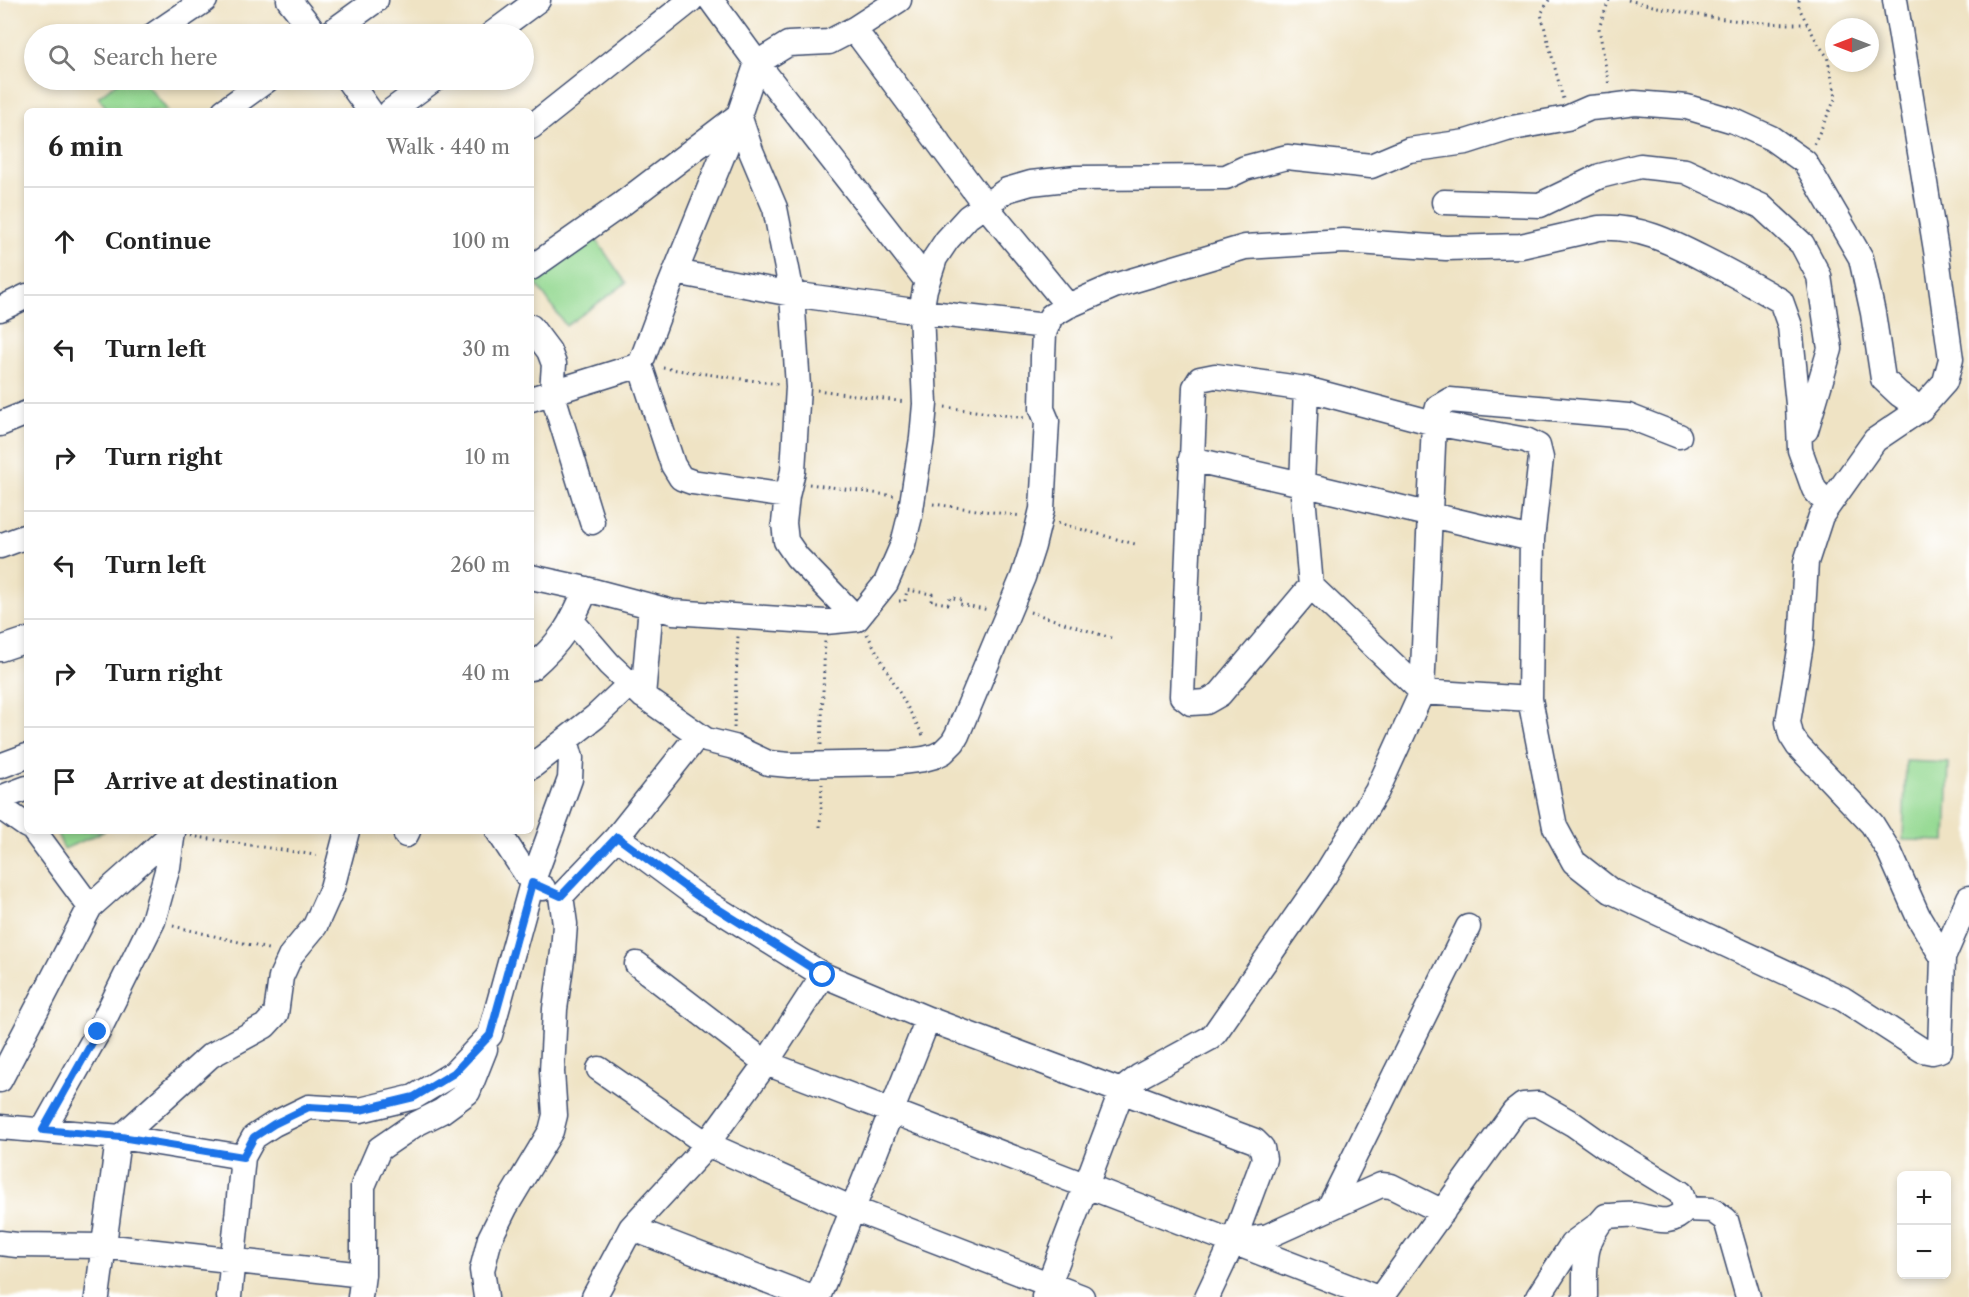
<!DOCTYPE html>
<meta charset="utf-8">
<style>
body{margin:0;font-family:"Libre Caslon Text",serif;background:#f6f6f6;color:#222}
.controls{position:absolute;right:18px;bottom:18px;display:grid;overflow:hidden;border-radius:9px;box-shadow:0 3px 9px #0003}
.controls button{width:54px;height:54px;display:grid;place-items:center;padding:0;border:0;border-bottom:2px solid #e0e0e0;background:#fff;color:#222;font:30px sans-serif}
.compass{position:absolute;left:1825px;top:18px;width:54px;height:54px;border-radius:50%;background:#fff;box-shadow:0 3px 9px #0003;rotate:270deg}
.stop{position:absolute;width:18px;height:18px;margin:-14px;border:4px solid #1a73e8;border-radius:50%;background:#fff}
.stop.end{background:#1a73e8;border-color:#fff;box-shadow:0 2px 6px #0008}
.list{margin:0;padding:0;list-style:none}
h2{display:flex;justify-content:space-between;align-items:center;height:78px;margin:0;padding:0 24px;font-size:26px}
h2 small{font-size:20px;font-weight:400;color:#767676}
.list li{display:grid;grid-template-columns:39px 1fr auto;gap:18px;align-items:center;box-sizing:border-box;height:108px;padding:0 24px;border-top:2px solid #e0e0e0}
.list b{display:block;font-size:22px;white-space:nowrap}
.list em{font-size:20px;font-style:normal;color:#767676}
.icon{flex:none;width:33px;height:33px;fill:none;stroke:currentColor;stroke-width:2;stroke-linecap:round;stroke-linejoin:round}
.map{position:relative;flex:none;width:1969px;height:1297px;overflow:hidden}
.search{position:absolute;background:#fff;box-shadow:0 3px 9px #0003;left:24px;top:24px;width:510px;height:66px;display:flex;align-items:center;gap:15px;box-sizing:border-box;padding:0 21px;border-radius:33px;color:#767676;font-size:22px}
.panel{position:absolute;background:#fff;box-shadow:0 3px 9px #0003;left:24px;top:108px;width:510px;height:726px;border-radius:9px}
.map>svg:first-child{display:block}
.grass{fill:#94d992;stroke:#588478;stroke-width:1.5}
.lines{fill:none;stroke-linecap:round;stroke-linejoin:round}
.minor-casing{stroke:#3b4a6d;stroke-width:27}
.path{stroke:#3b4a6d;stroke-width:3;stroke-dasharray:1.5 4.5;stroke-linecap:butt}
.minor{stroke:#fff;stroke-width:24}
.route{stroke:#1a73e8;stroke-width:8}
</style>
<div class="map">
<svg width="1969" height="1297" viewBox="0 0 1969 1297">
<rect width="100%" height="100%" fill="#fff"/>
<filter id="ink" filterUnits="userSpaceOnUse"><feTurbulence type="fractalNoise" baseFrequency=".0167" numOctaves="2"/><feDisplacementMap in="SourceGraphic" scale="12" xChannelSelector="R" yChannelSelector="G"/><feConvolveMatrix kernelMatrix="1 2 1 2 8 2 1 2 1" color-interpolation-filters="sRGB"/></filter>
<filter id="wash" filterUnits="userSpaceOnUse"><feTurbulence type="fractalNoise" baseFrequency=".008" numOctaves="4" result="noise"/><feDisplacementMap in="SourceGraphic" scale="24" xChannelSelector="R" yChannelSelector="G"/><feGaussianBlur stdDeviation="1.35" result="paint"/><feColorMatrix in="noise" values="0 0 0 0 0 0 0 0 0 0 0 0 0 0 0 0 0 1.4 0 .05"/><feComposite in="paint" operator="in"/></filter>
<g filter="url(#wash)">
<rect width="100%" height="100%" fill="#efe3c4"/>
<path class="grass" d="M121,80H143L168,111H109L98,97Z
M593,235L626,283L566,326L532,278Z
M1906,761L1949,763L1946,841L1903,840Z
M56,831H105L64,849Z"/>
</g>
<g filter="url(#ink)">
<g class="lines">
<g class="minor-casing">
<path id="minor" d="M289,0L316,34
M899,0L854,29L829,42L788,44L757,63L927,281
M854,29L985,205L1068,306
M155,34L205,0
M329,34L376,0
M492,34L538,0
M348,80L370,111
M224,111L267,80
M391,111L433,80
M739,115L751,151L775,208L792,294L798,387L793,471L787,496L784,523L786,541L797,557L857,619
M739,115L666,295L640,365L673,465L681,478L692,482L787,496
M531,127L691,0
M1444,202L1540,205L1600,176L1640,166L1685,171L1761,206L1802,244L1819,276L1830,349L1806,430
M531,268L622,204L739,115L757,63L711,0
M675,272L792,294L921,312L1046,326
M0,309L27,296
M531,327L549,351L554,364L552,392L592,522
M1306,389L1302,484L1311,586L1422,692L1530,699
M531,399L640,365
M0,424L27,413
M1191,459L1302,484L1532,539
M0,546L27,536
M531,577L586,589L673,612L825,622L857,619L886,583L903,544L910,516L922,438L925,404L921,312L925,289L935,258L947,240L968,217L1007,190L1031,183L1076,178L1226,177L1245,168L1287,157L1371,166L1409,150L1466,142L1507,129L1567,118L1590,108L1612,106L1635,103L1687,107L1734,121L1771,138L1805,162L1861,258L1873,313L1883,379L1899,394L1921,409
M1311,586L1220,694L1206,702L1191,703L1182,696L1195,387L1200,379L1215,376L1306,389L1434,423L1526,440L1538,446L1541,458L1532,539L1530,699L1555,827L1574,862L1611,891L1843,999L1922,1050L1932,1052L1940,1050L1943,958L1918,916L1890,853L1872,824L1798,746L1791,735L1788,722L1801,644L1806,562L1821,516L1875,440L1921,409L1945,382L1951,359L1936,250L1895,0
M572,621L609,664L643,696L706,740L734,747L768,763L789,765L893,763L924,759L935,756L943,752L953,742L957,735L1023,577L1033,546L1042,509L1047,421L1042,409L1043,356L1044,333L1051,316L1068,306L1114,286L1245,247L1343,241L1446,248L1521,246L1599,228C1639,226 1669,241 1704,259C1730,272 1755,286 1781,301L1790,326L1798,404L1800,450L1814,489L1828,505
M0,649L27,640
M531,668C561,642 571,625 586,589
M643,696L651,606
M0,766L27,756
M531,767L595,717L630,684
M0,798L27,788
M0,807L27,826
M498,831L532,883L543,888
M406,835L408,831
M617,837L698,897L823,975L928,1019L1255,1141L1262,1148L1264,1159L1233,1242L1207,1297
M561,896L617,837L698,735
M90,907L173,833
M1943,958L1969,898
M637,964L766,1063L1233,1242L1268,1236L1381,1185L1391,1186L1443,1212
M599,1069L707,1144L853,1209L1082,1297
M0,1080L90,907L34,831
M0,1127L121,1137L243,1157
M43,1130L98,1032L153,921L168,867L173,831
M1329,1208L1468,927
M1686,1209L1712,1210L1726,1220L1748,1297
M631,1228L810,1297
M1233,1242L1375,1297
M0,1243L17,1245L103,1246L363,1275
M97,1297L117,1147L121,1137L210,1056L265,1026L276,1014L281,977L291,955L315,926L332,888L347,831
M229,1297L243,1157L254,1137L274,1124L309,1107L360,1110L414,1097L454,1073L490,1035L532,883L570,779L571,758L566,740
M360,1297L363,1275V1186L379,1149L414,1125L442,1111L468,1092L485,1049
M486,1297L482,1270L490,1238L506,1206L551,1131L555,1115L552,1072L555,1009L563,952L565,924L561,896
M594,1297L631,1228L701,1152L766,1063L823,975
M818,1297L928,1019
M1044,1297L1122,1090L1140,1076L1210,1038L1215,1033L1325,875L1377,791L1422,692L1434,423L1438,407L1450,400L1628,416L1679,436
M1381,1297L1514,1112L1523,1105L1538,1104L1573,1124L1607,1148L1681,1193L1686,1209C1670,1228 1655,1218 1634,1215C1625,1214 1615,1216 1606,1216C1582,1240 1585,1266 1585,1297
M1538,1297L1572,1244L1595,1227"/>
</g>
<path class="path" d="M1549,0L1541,14L1563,99
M1609,0L1599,28L1609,86
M1628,0C1688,15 1746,25 1807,24
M1799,0V8L1818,44L1827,56L1836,97L1814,144
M663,368L778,384
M817,390L906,402
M945,407L1025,418
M809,484L895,496
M933,504L1021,516
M1058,523L1135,544
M899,601H905L907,590L932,594L931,601L948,604L950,597L961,600L960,604L989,610
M1030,612L1111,638
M867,634L925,739
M734,728L738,635
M821,745L825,640
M820,827L822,784
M191,836L321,856
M173,926L272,950"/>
<use href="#minor" class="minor"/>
</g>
</g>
<g class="lines" filter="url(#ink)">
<path class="route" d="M98,1032L43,1130L121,1137L243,1157L254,1137L274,1124L309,1107L360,1110L414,1097L454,1073L490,1035L532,883L561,896L617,837L699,897L823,975"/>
</g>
</svg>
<div class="controls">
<button>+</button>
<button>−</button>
</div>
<svg class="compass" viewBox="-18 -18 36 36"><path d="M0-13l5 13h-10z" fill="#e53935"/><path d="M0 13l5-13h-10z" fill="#767676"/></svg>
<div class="stop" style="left:823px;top:975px"></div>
<div class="stop end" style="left:98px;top:1032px"></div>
<div class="search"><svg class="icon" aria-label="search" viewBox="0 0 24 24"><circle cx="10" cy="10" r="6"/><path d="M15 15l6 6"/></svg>Search here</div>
<section class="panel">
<h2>6 min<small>Walk · 440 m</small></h2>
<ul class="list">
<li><svg class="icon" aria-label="ahead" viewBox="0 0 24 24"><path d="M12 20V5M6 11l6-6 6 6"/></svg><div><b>Continue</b></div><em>100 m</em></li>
<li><svg class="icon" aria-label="left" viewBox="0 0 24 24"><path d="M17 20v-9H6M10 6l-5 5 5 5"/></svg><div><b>Turn left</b></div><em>30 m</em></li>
<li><svg class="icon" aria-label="right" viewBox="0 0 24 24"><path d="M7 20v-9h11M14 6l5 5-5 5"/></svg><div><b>Turn right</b></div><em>10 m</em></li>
<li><svg class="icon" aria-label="left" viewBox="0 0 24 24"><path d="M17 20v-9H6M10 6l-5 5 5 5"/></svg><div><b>Turn left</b></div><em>260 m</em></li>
<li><svg class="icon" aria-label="right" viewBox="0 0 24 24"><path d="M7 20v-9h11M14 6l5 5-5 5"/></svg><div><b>Turn right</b></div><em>40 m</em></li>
<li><svg class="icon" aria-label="arrive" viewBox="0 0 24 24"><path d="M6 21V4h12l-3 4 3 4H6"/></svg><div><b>Arrive at destination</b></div></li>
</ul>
</section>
</div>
